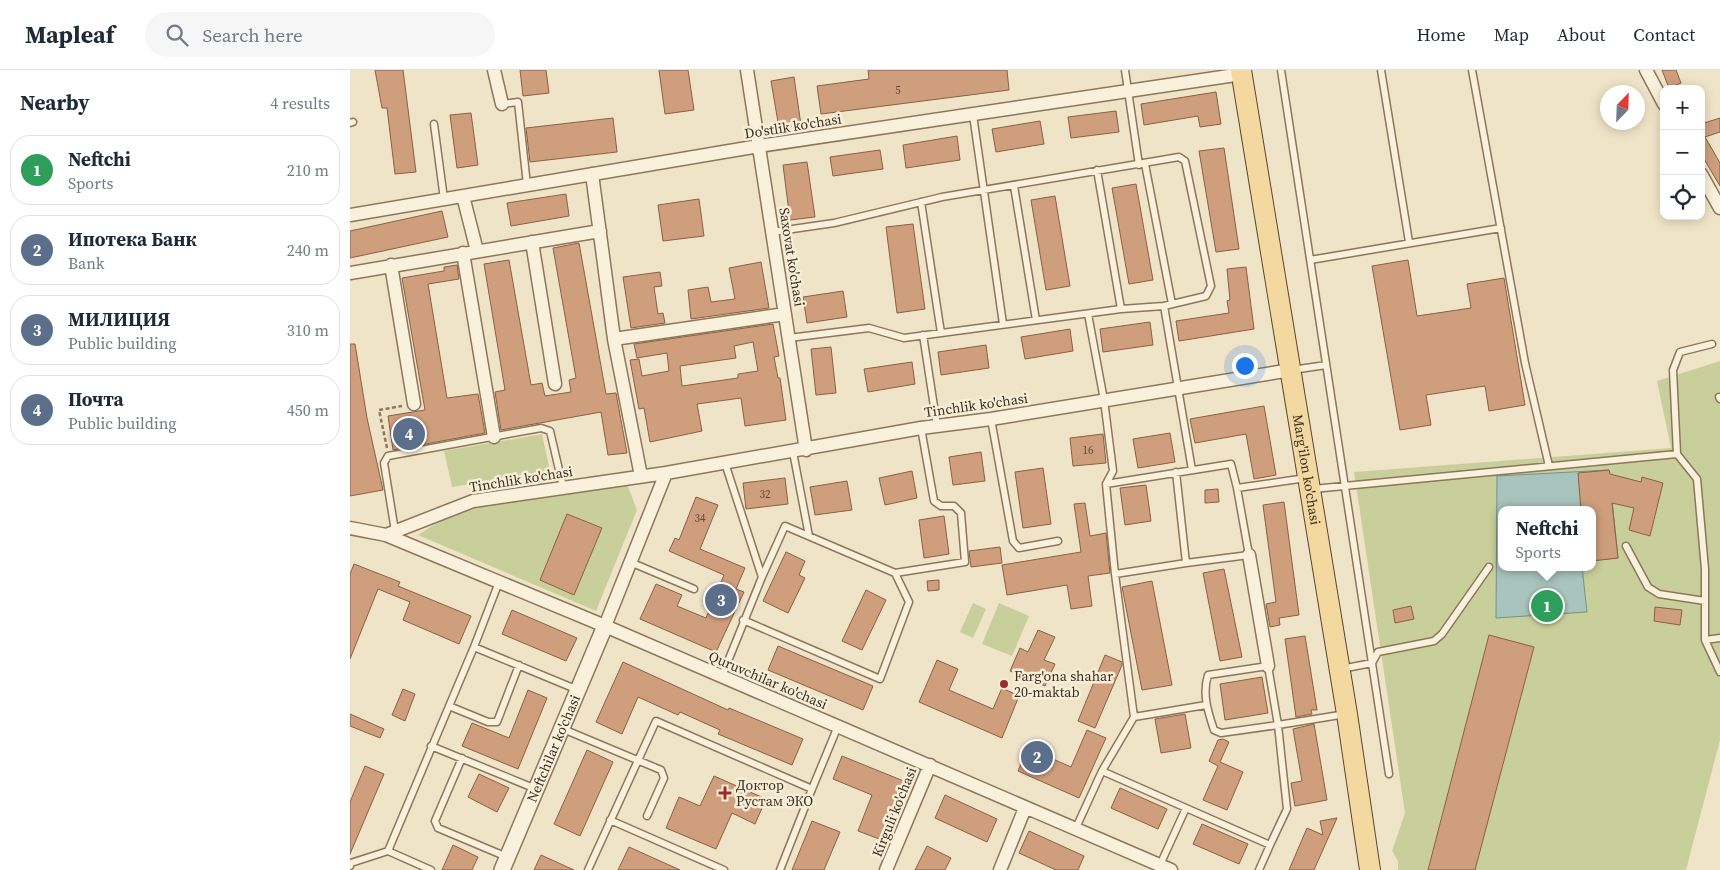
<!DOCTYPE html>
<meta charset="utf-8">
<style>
body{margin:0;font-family:"Source Serif 4",serif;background:#f6f6f7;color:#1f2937}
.controls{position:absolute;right:15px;top:15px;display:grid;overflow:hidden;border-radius:10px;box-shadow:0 2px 12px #0003}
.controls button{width:45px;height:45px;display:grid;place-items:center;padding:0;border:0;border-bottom:1px solid #e0e1e3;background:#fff;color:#1f2937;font:25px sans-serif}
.compass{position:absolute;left:1250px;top:15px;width:45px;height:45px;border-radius:50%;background:#fff;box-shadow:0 2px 12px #0003;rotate:23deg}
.you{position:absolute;left:894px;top:295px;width:18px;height:18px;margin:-12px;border:4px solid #fff;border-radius:50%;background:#1a73e8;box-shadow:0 0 0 8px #1a73e833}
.badge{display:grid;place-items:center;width:32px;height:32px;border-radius:50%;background:#9e2a2b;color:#fff;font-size:16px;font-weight:700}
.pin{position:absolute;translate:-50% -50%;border:2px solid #fff;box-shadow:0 1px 5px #0006}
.popup{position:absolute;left:1148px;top:436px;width:98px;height:65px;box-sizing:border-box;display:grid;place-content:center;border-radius:10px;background:#fff;filter:drop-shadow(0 1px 4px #0005);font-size:16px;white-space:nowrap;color:#747a83}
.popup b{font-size:19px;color:#1f2937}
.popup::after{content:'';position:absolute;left:50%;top:100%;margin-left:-10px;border:10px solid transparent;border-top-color:#fff}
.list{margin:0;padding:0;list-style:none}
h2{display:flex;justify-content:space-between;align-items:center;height:65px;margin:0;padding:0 20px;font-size:21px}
h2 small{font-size:16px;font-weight:400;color:#747a83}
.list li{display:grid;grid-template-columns:32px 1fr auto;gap:15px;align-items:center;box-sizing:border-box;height:70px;margin:0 10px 10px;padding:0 10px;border:1px solid #e0e1e3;border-radius:20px}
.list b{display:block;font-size:19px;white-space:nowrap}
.list p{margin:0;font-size:16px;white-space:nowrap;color:#747a83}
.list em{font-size:16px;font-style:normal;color:#747a83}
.icon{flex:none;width:28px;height:28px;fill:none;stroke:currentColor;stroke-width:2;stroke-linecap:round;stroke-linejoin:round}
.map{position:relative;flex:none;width:1370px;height:800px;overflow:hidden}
header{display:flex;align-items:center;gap:30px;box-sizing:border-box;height:70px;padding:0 25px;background:#fff;border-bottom:1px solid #e0e1e3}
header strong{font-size:24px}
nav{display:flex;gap:28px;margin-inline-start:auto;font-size:18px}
.search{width:350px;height:45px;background:#f6f6f7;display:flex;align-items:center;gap:12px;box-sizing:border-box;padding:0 18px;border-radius:28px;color:#747a83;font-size:19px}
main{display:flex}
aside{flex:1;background:#fff}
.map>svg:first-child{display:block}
.green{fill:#c9cf9b;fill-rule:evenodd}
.water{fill:#a9c4bc;stroke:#6f938a}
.building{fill:#cf9f7d;stroke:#8d5f41;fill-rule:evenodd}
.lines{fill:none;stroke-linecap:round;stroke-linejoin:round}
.service-casing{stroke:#8d765c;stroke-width:9}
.minor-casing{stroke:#8d765c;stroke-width:15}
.tertiary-casing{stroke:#8d765c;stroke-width:18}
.primary-casing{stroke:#5b4430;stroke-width:22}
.path{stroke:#8d765c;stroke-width:2.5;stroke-dasharray:4 2.5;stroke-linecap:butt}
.service{stroke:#faf1dc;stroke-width:6}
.minor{stroke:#faf1dc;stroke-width:12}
.tertiary{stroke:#faf1dc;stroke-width:15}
.primary{stroke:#f3d9a0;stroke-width:20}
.poi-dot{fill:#9e2a2b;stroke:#f7eed8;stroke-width:2}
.labels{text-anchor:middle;stroke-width:5;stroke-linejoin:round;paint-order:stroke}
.number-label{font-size:11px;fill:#624a37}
.street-label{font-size:14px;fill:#3d2e20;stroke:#f7eed8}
.poi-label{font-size:14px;fill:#3d2e20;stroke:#f7eed8;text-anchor:start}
</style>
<header>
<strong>Mapleaf</strong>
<div class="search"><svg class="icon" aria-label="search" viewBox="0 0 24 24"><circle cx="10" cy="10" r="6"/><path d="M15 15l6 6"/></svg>Search here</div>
<nav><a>Home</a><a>Map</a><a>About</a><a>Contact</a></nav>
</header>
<main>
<aside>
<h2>Nearby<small>4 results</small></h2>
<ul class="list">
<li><span class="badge" style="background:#2e9e5b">1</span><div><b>Neftchi</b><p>Sports</p></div><em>210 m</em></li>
<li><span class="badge" style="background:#5c6f8a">2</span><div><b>Ипотека Банк</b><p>Bank</p></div><em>240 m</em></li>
<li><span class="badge" style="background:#5c6f8a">3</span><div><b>МИЛИЦИЯ</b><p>Public building</p></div><em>310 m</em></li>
<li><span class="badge" style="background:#5c6f8a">4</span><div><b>Почта</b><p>Public building</p></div><em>450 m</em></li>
</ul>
</aside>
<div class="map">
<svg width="1370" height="800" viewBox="0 0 1370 800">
<rect width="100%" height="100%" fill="#f0e4c8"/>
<path class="green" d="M1370,291V670L1336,800H1048V791L1042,781L1055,743L1004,402L1321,378L1307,311ZM1152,440H1242V497H1152Z
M192,364L200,401L102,417L94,381Z
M275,409L287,440L246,541L68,465L121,431Z
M623,533L636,539L623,568L610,562Z
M649,533L679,546L662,586L632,574Z"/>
<path class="water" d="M1259,400L1268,488L1242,490V440H1152V497H1232L1237,542L1146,548L1147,406Z"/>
<path class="building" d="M25,0H53L66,102L45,104L37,38H32Z
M170,0H196L199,23L173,26Z
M309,0H338L344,40L315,44Z
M518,0H657L659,20L471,44L467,16L519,9Z
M1312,0H1326L1331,13L1319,18Z
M444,7L451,55L429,58L421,11Z
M866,22L871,54L850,57L848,46L794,55L791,34Z
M766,41L769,62L721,68L718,47Z
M121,43L128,95L107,98L100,45Z
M263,48L267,82L180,92L176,58Z
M1370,48V62L1355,67L1370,93V116L1351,84V54Z
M690,51L694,74L646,82L642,59Z
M607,66L610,90L556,98L553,75Z
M874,78L889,179L866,182L849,81Z
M530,80L533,99L483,106L480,87Z
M457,92L465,147L440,150L433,95Z
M786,114L803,210L779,214L762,118Z
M216,124L219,146L161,156L157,133Z
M705,126L720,216L696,220L681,130Z
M349,129L354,166L313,171L308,135Z
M92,141L98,167L0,188V161Z
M563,154L575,239L547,243L536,157Z
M229,173L256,324L266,323L277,383L258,385L251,342L151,360L145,322L155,320L134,194L159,190L181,315L192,313L195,326L221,322L219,310L226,308L203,178Z
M1058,190L1067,246L1121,238L1117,214L1154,208L1175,335L1139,341L1135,316L1076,325L1081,355L1050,360L1022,196Z
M411,192L419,238L341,249L338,220L358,217L361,232L385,229L379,198Z
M107,195L109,209L78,214L97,328L128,324L135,363L43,380L38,346L75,340L52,208L94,201V197Z
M896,197L904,259L829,271L826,251L879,243L877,231L880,230L877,199Z
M310,202L312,216L304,217L308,244L313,243L315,253L281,258L273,207Z
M493,221L497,247L457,253L453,227Z
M800,252L803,275L753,282L750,259Z
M423,254L429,286L424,287L428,308H430L436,350L395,356L391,328L347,334L352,361L300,372L294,338L289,339L280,290L289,289L292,306L319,301L317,283L287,288L284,274ZM403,272L408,301L388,304V308L332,316L330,296L386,288L384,276Z
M720,259L723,281L675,289L671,267Z
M0,274H5L17,348L33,420L0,426Z
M636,275L639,298L591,305L588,282Z
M481,277L486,323L466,325L461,279Z
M562,292L565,314L518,322L514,299Z
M914,336L926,405L904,409L896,364L845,373L840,349Z
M820,363L825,392L788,398L783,369Z
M753,364L756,393L723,396L720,368Z
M631,382L635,411L603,415L599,387Z
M693,398L701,454L673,458L665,402Z
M1259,400L1260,404L1291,412L1292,407L1313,413L1300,466L1279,460L1284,438L1262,433L1268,488L1242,491V440H1231L1228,403Z
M562,401L567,428L535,435L529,408Z
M435,408L438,434L396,439L393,413Z
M497,411L502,440L465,445L460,417Z
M796,415L801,451L775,455L770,418Z
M868,419L869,432L855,433V420Z
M346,427L368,435L350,479L395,498L386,519L394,522L366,582L290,549L306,514L332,525L327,536L356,548L374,505L319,481L325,468L329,470Z
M934,432L949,545L929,548L930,555L920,557L916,534L926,532L913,435Z
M735,433L740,466L756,463L760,503L738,506L742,536L721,539L717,515L657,525L652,495L731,482L724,434Z
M217,444L252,458L224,525L190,510Z
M594,446L599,484L574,488L569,450Z
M650,477L652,493L621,497L619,481Z
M436,482L455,491L449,505L455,508L438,543L413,531Z
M4,494L50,512L48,516L121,546L109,574L53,550L60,532L28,519L0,589V504Z
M874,499L892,587L870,591L853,503Z
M589,510V520L578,521L577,511Z
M802,511L822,615L792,620L772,517Z
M516,520L536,530L512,580L492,571Z
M1061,536L1064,549L1045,553L1043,540Z
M1305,537L1332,540L1330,555L1304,551Z
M162,540L227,568L216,591L152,564Z
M688,560L705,567L694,590L705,594L695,616L660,601L670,578L678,582Z
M1139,565L1184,577L1125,800H1078Z
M955,566L967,640H961L962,644L946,647L935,569Z
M428,576L523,616L513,640L418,600Z
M755,585L772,592V595L745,658L728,651Z
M587,590L608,599L599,620L643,639L652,618L669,626L652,668L569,632Z
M273,592L378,640L379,638L453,669L442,695L368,664L370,660L330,642L328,645L288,627L272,664L246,652Z
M912,607L918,643L875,650L870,614Z
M53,619L65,624L55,651L42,645Z
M178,620L197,628L168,699L112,676L122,653L159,668Z
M0,644L34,659L30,668L0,656Z
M835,644L841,678L811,683L805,649Z
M964,654L977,730L945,736L941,713L952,711L943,659Z
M737,660L756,668L729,728L668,701L678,678L721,697Z
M873,669L879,672L870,692L893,702L877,740L853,730L868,696L859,691L868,670Z
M237,680L263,692L230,766L204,754Z
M492,686L556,712L532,770L508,761L522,725L483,709Z
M15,696L34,704L0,784V732Z
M129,704L159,718L147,742L118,727Z
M364,706L416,729L405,754L382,743L366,779L316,758L329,727L350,736Z
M770,718L817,739L808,759L761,738Z
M595,725L647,749L637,772L585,748Z
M987,748L964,800H939L957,758L973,765L970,751Z
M462,751L490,762L474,800H442Z
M852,754L898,774L889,794L843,774Z
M679,761L734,786L728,800H706L669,783Z
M103,775L128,787L122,800H92Z
M577,776L601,788L595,800H565Z
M279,777L330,800H268Z
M191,785L224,800H184Z"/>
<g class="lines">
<g class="service-casing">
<path id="service" d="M775,0L789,95
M931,0L1039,704
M1031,0L1059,172
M1122,0L1175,293L1199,396
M152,34L168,32L177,115
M623,45L653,254
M0,53L3,52
M84,54L94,129
M795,94L822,234
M747,100L771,239
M664,116L686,250
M571,132L591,263
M422,162L484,153L592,127L829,87L835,91L861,216L856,226L814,236L771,239L554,268L519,258L439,268
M960,190L1151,158
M814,236L842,400
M738,244L754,330L763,401L756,414L765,504L784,647
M573,265L587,356
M1362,274L1330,282L1323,300L1327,384L1347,409L1355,499V570L1370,602
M942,300L976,295
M1369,327L1370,329
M641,349L663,471L669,478L708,471
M443,382L459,466
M826,402L836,493L899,485L887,418L956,408
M756,414L881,394L887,418
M963,419L1327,384
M45,461L34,393L38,386L191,358L200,361L213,417
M1276,476L1298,517L1309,524L1355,531
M280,492L344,519
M545,503L615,492L611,443L604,436H591L584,431L571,358
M765,504L836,493
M393,550L530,609L559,532L545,503L435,456L412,507
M1355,570L1370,568
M124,577L228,620
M918,596L928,655L871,663L864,660C858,642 852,624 858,605Z
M991,599L1022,593L1028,582L1084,571L1092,564L1139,497
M372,606L412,507L375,393
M99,636L138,652H147L169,595
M213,659L311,700L314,708L297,746
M81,676L186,719
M112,688L85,751L88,758L157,787
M752,701L784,647L856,635
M462,719L488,656
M260,750L374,800
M725,760L752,701L920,775L909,800
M920,775L937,739L928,655L996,644
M38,781L81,800
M810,795L836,738
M0,796L1,793L38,781L124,577L149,512
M238,800L306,651L462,719L430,800"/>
</g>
<g class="minor-casing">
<path id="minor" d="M144,0L152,34
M397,0L456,380
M1296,0L1314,34
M242,104L264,269L435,244
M1351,104L1370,138
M113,126L127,181
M0,145L409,76L892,4
M182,172L205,314
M113,183L144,367
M41,195L64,334
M0,203L250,161
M264,269L291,406
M0,458L36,465L255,556L821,800
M36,465L123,431L316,403L571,358L641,349L941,300
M899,485L918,596
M255,556L316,403
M536,800L580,695
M650,800L675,738"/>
</g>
<g class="tertiary-casing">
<g id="tertiary">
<path id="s1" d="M152,800L255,556"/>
</g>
</g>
<g class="primary-casing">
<g id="primary">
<path id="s2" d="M891,0L997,644L1020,800"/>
</g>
</g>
<path class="path" d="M37,378L29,340L52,336"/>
<use href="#service" class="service"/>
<use href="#minor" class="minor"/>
<use href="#tertiary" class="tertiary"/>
<use href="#primary" class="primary"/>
</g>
<g class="poi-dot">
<circle cx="654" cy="614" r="5"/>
<path d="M372.5 715.5h5v5h5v5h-5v5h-5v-5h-5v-5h5z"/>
</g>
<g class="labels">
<g class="number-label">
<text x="548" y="24">5</text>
<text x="738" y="384">16</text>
<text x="415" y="428">32</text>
<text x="350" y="452">34</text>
</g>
<g class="street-label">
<text transform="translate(443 56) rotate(-9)" y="5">Do'stlik ko'chasi</text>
<text transform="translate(442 187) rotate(81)" y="5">Saxovat ko'chasi</text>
<text transform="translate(626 335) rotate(-8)" y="5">Tinchlik ko'chasi</text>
<text dy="5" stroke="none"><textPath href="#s2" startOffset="405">Marg'ilon ko'chasi</textPath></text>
<text transform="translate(171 409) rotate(-9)" y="5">Tinchlik ko'chasi</text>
<text transform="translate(418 610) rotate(23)" y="5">Quruvchilar ko'chasi</text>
<text dy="5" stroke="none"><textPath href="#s1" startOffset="132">Neftchilar ko'chasi</textPath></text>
<text transform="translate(544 742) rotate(-68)" y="5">Kirguli ko'chasi</text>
</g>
<g class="poi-label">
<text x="664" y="611">Farg'ona shahar<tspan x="664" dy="16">20-maktab</tspan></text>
<text x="386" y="720">Доктор<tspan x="386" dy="16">Рустам ЭКО</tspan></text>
</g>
</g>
</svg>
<div class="controls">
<button>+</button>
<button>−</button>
<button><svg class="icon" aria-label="locate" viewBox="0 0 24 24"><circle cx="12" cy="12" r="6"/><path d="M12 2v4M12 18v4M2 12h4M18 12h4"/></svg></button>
</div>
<svg class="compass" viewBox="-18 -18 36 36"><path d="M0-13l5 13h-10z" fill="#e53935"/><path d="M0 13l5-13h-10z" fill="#747a83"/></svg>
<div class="you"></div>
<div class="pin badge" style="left:1197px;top:536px;background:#2e9e5b">1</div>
<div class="popup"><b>Neftchi</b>Sports</div>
<div class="pin badge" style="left:687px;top:687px;background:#5c6f8a">2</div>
<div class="pin badge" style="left:371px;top:530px;background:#5c6f8a">3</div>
<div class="pin badge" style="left:59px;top:364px;background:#5c6f8a">4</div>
</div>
</main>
